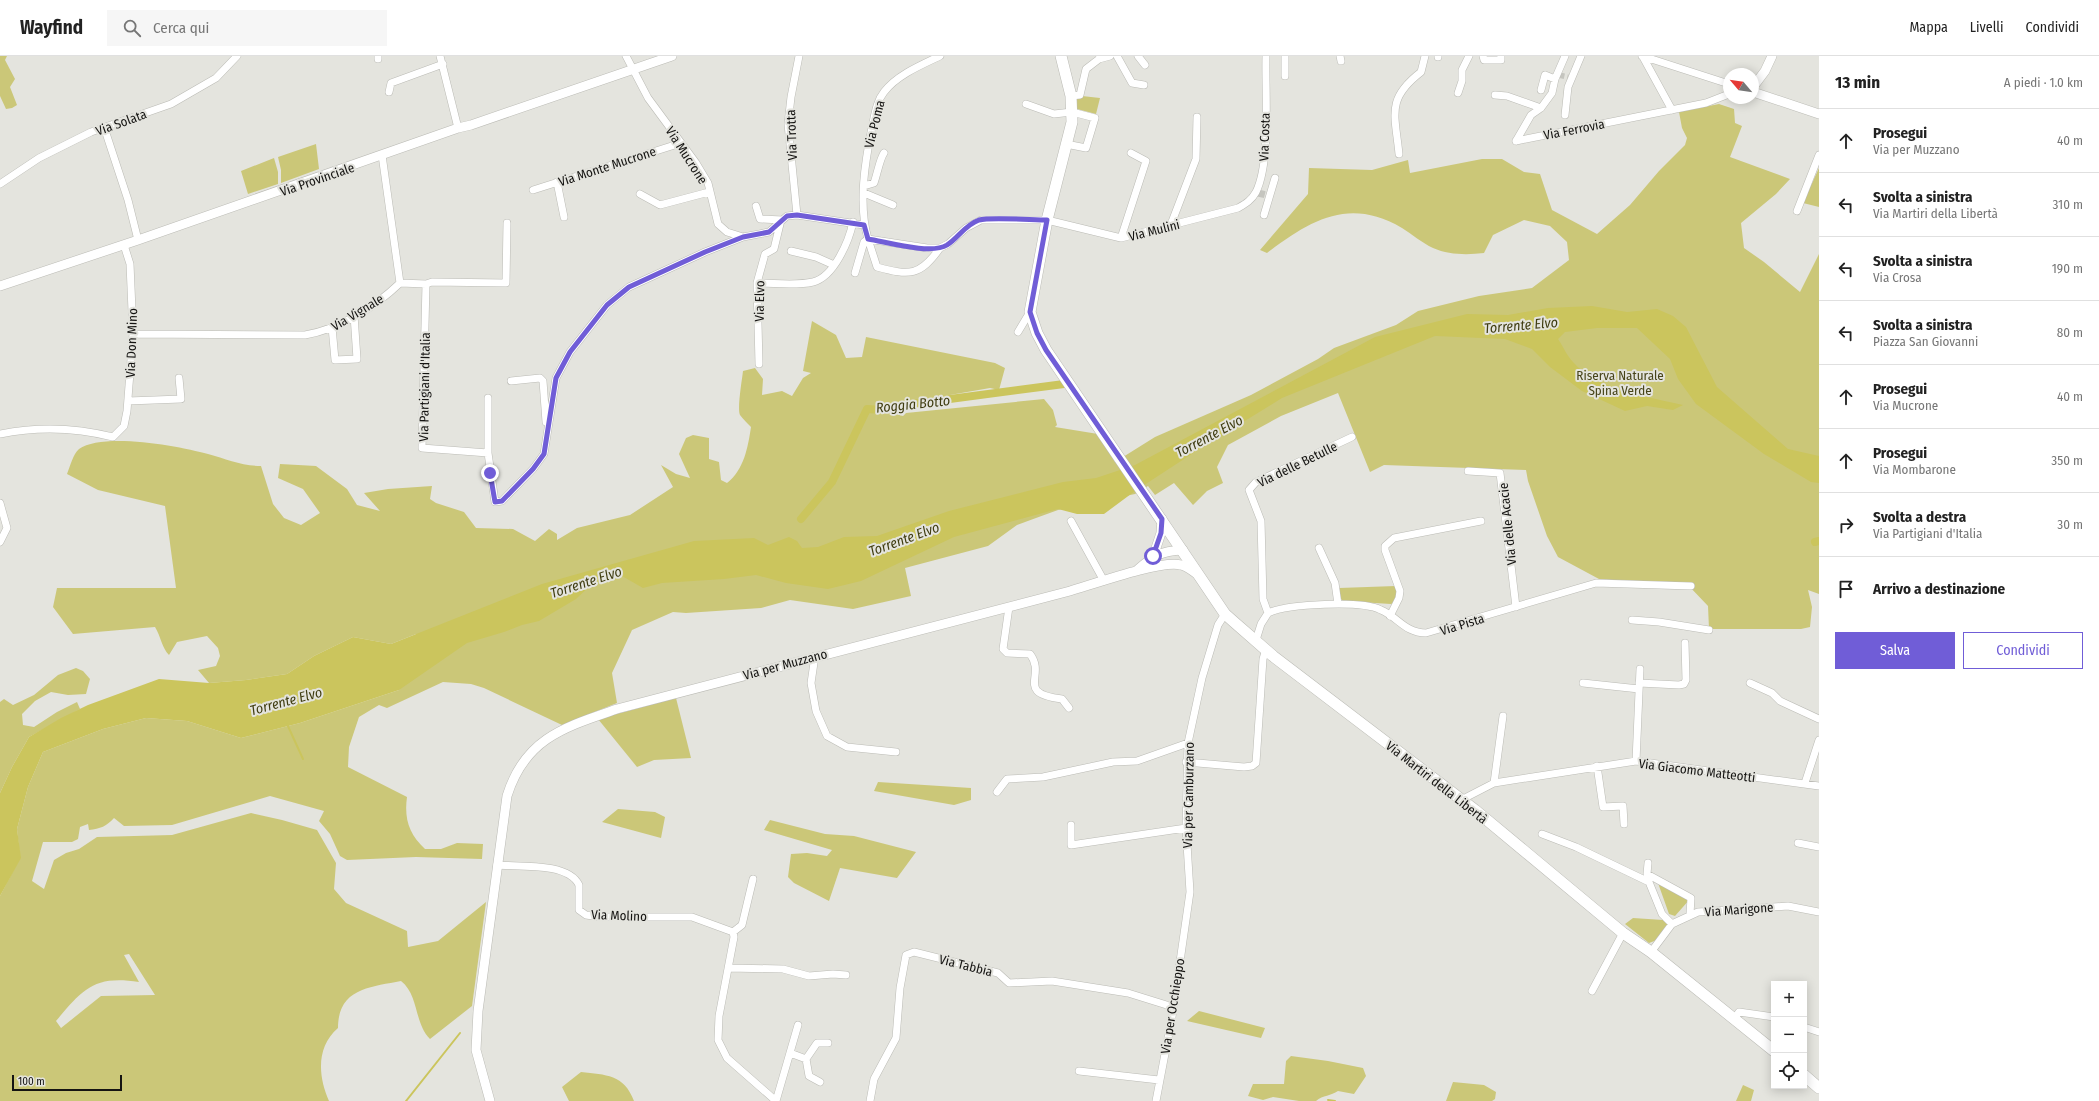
<!DOCTYPE html>
<html lang="it">
<meta charset="utf-8">
<style>
body{margin:0;font-family:"Fira Sans Condensed",sans-serif;background:#f6f6f6;color:#222}
.controls{position:absolute;right:12px;bottom:12px;display:grid;overflow:hidden;border-radius:0px;box-shadow:0 2px 10px #0003}
.controls button{width:36px;height:36px;display:grid;place-items:center;padding:0;border:0;border-bottom:1px solid #e0e0e0;background:#fff;color:#222;font:20px sans-serif}
.compass{position:absolute;left:1723px;top:12px;width:36px;height:36px;border-radius:50%;background:#fff;box-shadow:0 2px 10px #0003;rotate:299deg}
.scale{position:absolute;left:12px;bottom:10px;width:110px;box-sizing:border-box;padding-left:4px;border:2px solid #151412;border-top:0;font-size:11px;line-height:14px;white-space:nowrap;color:#151412;-webkit-text-stroke:3px #e4e4de;paint-order:stroke}
.stop{position:absolute;width:12px;height:12px;margin:-9px;border:3px solid #705dd7;border-radius:50%;background:#fff}
.stop.end{background:#705dd7;border-color:#fff;box-shadow:0 1px 4px #0008}
.list{margin:0;padding:0;list-style:none}
h2{display:flex;justify-content:space-between;align-items:center;height:52px;margin:0;padding:0 16px;font-size:17px}
h2 small{font-size:13px;font-weight:400;color:#767676}
.list li{display:grid;grid-template-columns:26px 1fr auto;gap:12px;align-items:center;box-sizing:border-box;height:64px;padding:0 16px;border-top:1px solid #e0e0e0}
.list b{display:block;font-size:15px;white-space:nowrap}
.list p{margin:0;font-size:13px;white-space:nowrap;color:#767676}
.list em{font-size:13px;font-style:normal;color:#767676}
.actions{display:flex;gap:8px;padding:12px 16px}
.actions a{flex:1;padding:9px 0;border:1px solid #705dd7;border-radius:0px;text-align:center;font-size:14px;color:#705dd7}
.actions .main{background:#705dd7;color:#fff}
.icon{flex:none;width:22px;height:22px;fill:none;stroke:currentColor;stroke-width:2;stroke-linecap:round;stroke-linejoin:round}
.map{position:relative;flex:none;width:1819px;height:1045px;overflow:hidden}
header{display:flex;align-items:center;gap:24px;box-sizing:border-box;height:56px;padding:0 20px;background:#fff;border-bottom:1px solid #e0e0e0}
header strong{font-size:19px}
nav{display:flex;gap:22px;margin-inline-start:auto;font-size:14px}
.search{width:280px;height:36px;background:#f6f6f6;display:flex;align-items:center;gap:10px;box-sizing:border-box;padding:0 14px;border-radius:0px;color:#767676;font-size:15px}
main{display:flex}
aside{flex:1;background:#fff}
.map>svg:first-child{display:block}
.green{fill:#cbc778;fill-rule:evenodd}
.water{fill:#cbc55d}
.lines{fill:none;stroke-linecap:round;stroke-linejoin:round}
.stream{stroke:#cbc55d;stroke-width:2}
.canal{stroke:#cbc55d;stroke-width:8}
.pedestrian-tunnel{stroke:#c5c5bf;stroke-width:5.5;stroke-dasharray:5.5 3;stroke-linecap:butt}
.minor-tunnel{stroke:#c5c5bf;stroke-width:7;stroke-dasharray:7 3.5;stroke-linecap:butt}
.minor-casing{stroke:#bbbbb5;stroke-width:8}
.tertiary-casing{stroke:#bbbbb5;stroke-width:10}
.secondary-casing{stroke:#bbbbb5;stroke-width:12}
.minor{stroke:#fff;stroke-width:7}
.tertiary{stroke:#fff;stroke-width:9}
.secondary{stroke:#fff;stroke-width:11}
.route{stroke:#705dd7;stroke-width:5}
.labels{text-anchor:middle;stroke-width:4;stroke-linejoin:round;paint-order:stroke}
.street-label{font-size:13px;fill:#151412;stroke:#e4e4de}
.park-label{font-size:13px;fill:#474419;stroke:#e4e4de}
.water-label{font-size:14px;font-style:italic;fill:#3f3c10;stroke:#e4e4de}
</style>
<header>
<strong>Wayfind</strong>
<div class="search"><svg class="icon" aria-label="search" viewBox="0 0 24 24"><circle cx="10" cy="10" r="6"/><path d="M15 15l6 6"/></svg>Cerca qui</div>
<nav><a>Mappa</a><a>Livelli</a><a>Condividi</a></nav>
</header>
<main>
<div class="map">
<svg width="1819" height="1045" viewBox="0 0 1819 1045">
<rect width="100%" height="100%" fill="#e4e4de"/>
<path class="green" d="M0,0H7L5,4L15,23L10,31L17,49L12,52L6,53L0,40Z
M1082,40L1100,42L1096,58L1077,53L1076,41Z
M1719,48L1734,53L1735,67L1742,70L1730,101L1790,123L1776,138L1741,167L1744,192L1764,206L1800,236L1819,198V538L1808,534L1812,551L1810,571L1801,573H1709L1708,550L1688,529L1599,523L1558,501L1547,480L1528,425L1526,414L1384,409L1370,416L1338,337L1281,360L1228,389L1217,411L1223,427L1207,435L1193,449L1174,427L1155,439L1148,430L1135,438L1058,454L1036,462L1017,469L988,490L905,512L911,540L853,553L790,544L761,552L686,557L673,556L632,574L612,617L617,647L562,669L484,632L471,628L443,626L387,652L379,649L359,661L349,691L348,711L407,741C404,763 409,778 425,793H441L457,787L483,788L482,803L416,801L347,804L340,800L330,778L319,765L324,755L270,740L172,769L124,770L114,762C107,770 100,773 89,774L88,768L80,771L78,783L72,786H43L32,825L44,833L54,804L66,797L79,793L97,781L172,779L251,757L282,764L317,774L336,807L334,833L346,847L407,875L408,891L438,885L486,846L472,950L430,983C414,967 419,939 401,925C371,931 338,932 338,972C316,991 318,1020 329,1045H0V840L20,802L17,773L28,731L43,696L103,673L146,662L187,665L241,682L300,667L399,634L416,578L391,588L353,581L314,600L287,618L246,624L209,627L198,614L216,610L220,600L218,592L207,580L177,586L169,599C162,592 161,581 155,571L73,578L53,551L57,532H176L165,450L98,434L67,418C70,411 73,398 79,393C103,376 179,390 208,398C226,403 242,410 261,410L273,448L284,462L301,469L320,457L303,433L278,422L280,408L316,410L347,433L357,449L380,455L364,437L388,433L432,430L430,443L436,447L464,456L476,472L513,473L535,485L549,473L557,478V484L577,472L630,459L673,431L661,409L676,418L690,422L679,398L686,382L693,379L709,382V403L719,406L721,424L727,427C744,414 748,391 751,371C747,367 743,363 740,359C737,353 742,324 743,315L755,312L763,323L762,339L782,335L792,340L803,322L811,317L803,315L812,265L836,279L846,302L862,301L866,281L995,307L1005,312L999,334L990,332L881,351L867,352L845,395H847L867,355L882,354L903,360L906,357L1044,343L1053,354L1057,369L1055,371L1098,378L1115,406L1155,381L1251,339L1318,303L1334,292L1396,269L1418,255L1479,240L1532,232L1569,204L1567,186L1550,170L1524,164L1493,179L1484,197C1467,199 1449,199 1433,192C1422,187 1412,178 1402,172C1349,141 1311,164 1267,197L1260,194L1308,138L1309,112L1372,114L1408,104L1410,117L1482,103H1502L1524,116L1540,118L1552,154L1597,178L1630,149L1659,115L1685,89L1687,82L1682,72L1679,56ZM129,898L155,939L101,940L61,972L56,965C83,933 94,919 139,926L124,899Z
M316,88L319,113L281,127V114L278,101Z
M274,102L278,116V128L248,138L241,115Z
M1819,112V151L1803,147Z
M1396,530L1397,541L1394,547L1391,548L1343,545L1340,542L1339,532Z
M76,612L83,615L90,623L86,638L68,639L51,636L35,645L22,658L23,669L34,671L57,656L77,646L80,653L29,681L12,711L0,737V646L4,643L13,649L34,639L58,619Z
M676,642L691,702L654,704L637,711L598,663Z
M878,726L971,732V744L954,749L874,735Z
M618,753L655,756L665,761L661,782L602,766Z
M770,764L825,778L854,780L916,796L897,822L840,812L829,845L794,827L788,821L791,798L807,797L827,800L832,794L764,774Z
M1658,827L1690,843L1675,860L1669,858Z
M1633,862L1663,864L1669,867L1657,884L1649,887L1625,868Z
M1199,955L1265,972L1261,982L1187,965Z
M1291,1000L1328,1005L1363,1012L1366,1020L1354,1038L1338,1035C1331,1040 1323,1039 1316,1045H1299L1273,1041L1263,1044L1248,1040L1253,1028H1284L1286,1005Z
M581,1016C606,1019 624,1018 634,1045H569L562,1031Z
M1453,1026L1484,1029L1496,1036L1495,1043L1492,1045H1446Z
M1743,1029L1754,1034L1751,1045H1736Z"/>
<path class="water" d="M1592,250L1627,256L1657,253L1673,260L1686,271L1717,331L1788,393L1819,400V427L1811,426L1764,398L1696,348L1678,323L1670,303L1637,272H1597L1565,276L1558,283C1563,290 1567,300 1573,306C1597,334 1649,341 1683,349L1673,354L1647,350L1625,355L1582,335L1550,311L1532,293L1505,283L1435,280L1282,342L1204,390L1135,435L1104,458H1077L1058,453L1028,461L954,481L861,525L828,533L786,527L756,519L724,523L662,527L643,532L622,520L593,527L576,543L539,565L522,569L504,576L467,587L399,634L300,667L241,682L187,665L146,662L103,673L43,696L28,731L17,773L21,802L0,840V737L12,711L29,681L61,662L88,649L159,623L209,627L246,624L287,618L314,600L353,581L391,588L542,528L694,485L754,482L768,489L789,481L797,485L802,492L818,491L844,481L877,480L949,455L1063,426L1096,422L1135,409L1375,281L1467,258L1508,259L1548,252Z"/>
<g class="lines">
<path class="stream" d="M287,668L303,703
M1328,1044L1335,1045
M406,1045L460,977"/>
<path class="canal" d="M801,463L832,426L867,353L882,354L912,348L1064,328
M1815,486L1819,485"/>
<path class="pedestrian-tunnel" d="M1559,19L1568,21"/>
<path class="minor-tunnel" d="M1258,137L1266,139"/>
<g class="minor-casing">
<path id="minor" d="M440,0L458,72
M626,0L648,42L696,107L708,127L718,168L727,176L743,181L769,176L787,160L797,159L864,169
M940,0C921,9 897,19 884,36C876,46 875,59 872,71C865,106 858,148 868,183L927,192H940L948,188L966,172L981,164H1047L1121,182L1238,152C1245,148 1251,145 1256,136C1271,106 1265,36 1266,0
M1117,0L1132,27L1144,29
M1138,0L1145,9
M1285,0V20
M1340,0L1341,5
M1438,0V1
M1483,0L1484,4H1501V0
M1642,0L1729,28
M1643,1L1672,54
M378,3V0
M1099,3L1110,0
M1541,34L1545,19L1555,23
M389,36L391,27L443,8
M1458,37L1462,25V14L1469,0
M1495,39L1507,40L1541,52
M1071,40L1080,39L1086,13L1099,3L1100,0
M1026,48L1054,58L1072,56L1095,62L1086,92L1066,88
M1565,59L1568,31L1581,0
M104,71L128,144L138,184
M1516,85L1706,47L1729,38
M1516,85L1531,59L1541,52L1552,37L1555,23L1565,0
M1399,98C1395,58 1386,43 1421,16L1425,0
M382,99L400,227
M557,126L564,161
M0,128L39,102L91,76L171,48L216,22L237,0
M864,130L874,127C877,119 880,102 884,97
M533,134L681,87
M864,137L893,149
M640,138L660,149L709,136
M756,150L760,163L782,164
M1797,155L1819,99
M797,159L788,68L791,41L799,0
M1264,159L1275,122
M1170,171L1196,103L1197,61
M1121,182L1146,105L1131,97
M868,183L877,211C910,220 920,220 940,192
M791,195L816,201L834,209
M855,217L864,186L868,183
M400,227L426,228L432,226L506,227L507,167
M757,227C775,227 796,230 813,226C834,221 849,185 853,166
M426,228L422,392L488,397
M332,271L335,304L357,303L354,259
M1018,276L1030,256
M133,278L305,279C340,273 375,251 400,227
M759,308L757,227L765,198L774,193L781,164
M511,325L540,322L543,325L546,366
M488,342V397L495,446L502,445L533,413L544,398L556,322L570,296L607,249L629,231L705,196L743,181
M128,345L181,343L179,322
M0,378C39,370 74,371 113,381L124,370L127,355L133,278L130,208L124,189
M1468,415L1500,417L1516,551
M0,447L7,472L0,486
M1071,465L1104,525
M1319,492L1335,527L1338,548
M1009,551L1003,593L1007,597L1030,598C1047,620 1014,637 1062,643L1069,652
M1268,557L1263,543L1261,465L1249,434L1256,426L1352,381
M1390,560L1399,542L1400,535L1385,494V490L1394,482L1481,465
M1632,564L1659,566L1709,574
M1256,584L1261,568L1268,557C1288,548 1361,544 1381,554C1398,561 1405,577 1426,577L1596,527L1691,530
M815,600L811,627L816,655L827,680L847,691L896,696
M1583,627L1639,633
M1639,627L1679,629L1684,628L1686,624L1685,587
M1750,627L1772,637L1780,645L1819,663
M1636,705L1640,613
M1186,706L1244,711L1252,710L1256,707L1263,603L1266,593
M1597,710L1603,751L1623,750L1624,768
M1494,727L1503,660
M1805,727L1819,684
M997,736L1007,723L1043,721L1113,706L1137,705L1188,687
M1461,744L1494,727L1636,705L1819,730
M1071,769V789L1186,772
M1542,778L1576,791L1649,826L1662,858L1672,868
M1798,787L1819,791
M1648,807L1647,818L1691,842L1690,858
M497,809C518,811 568,806 579,829V854L586,859L600,861H692L733,876L734,881L719,960L718,984L727,1002L776,1045
M733,876L742,869L753,823
M1651,896L1672,868L1698,856L1788,850L1819,856
M729,912L783,913L809,920L833,918L846,919
M1592,935L1623,877
M1734,963L1739,956L1774,961
M1804,971L1819,976
M790,997L806,1003L817,987H828
M806,1003L809,1020L820,1026
M1079,1015L1159,1024
M776,1045L798,969
M870,1045L874,1023L896,982L900,932L906,899L914,896L998,917L1009,927L1052,925L1128,937L1173,951
M1156,1045L1172,961L1190,836L1186,772L1188,687L1202,622L1218,569L1225,558"/>
</g>
<g class="tertiary-casing">
<path id="tertiary" d="M1753,31L1765,15L1772,0
M1753,36L1819,58
M0,230L138,184L458,72L471,69L672,0
M1153,501L1161,477L1162,463
M1136,515C1153,500 1160,495 1183,494
M490,1045L476,994L478,955L507,740C525,682 565,671 617,653L1070,535C1094,528 1160,504 1181,509C1187,510 1192,515 1197,518"/>
</g>
<g class="secondary-casing">
<path id="secondary" d="M1061,0L1071,40L1072,66L1047,164L1030,256L1037,277L1046,294L1200,521L1225,558L1234,566L1273,600L1475,754L1623,877L1651,896L1774,995
M1804,1019L1819,1032"/>
</g>
<use href="#minor" class="minor"/>
<use href="#tertiary" class="tertiary"/>
<use href="#secondary" class="secondary"/>
</g>
<g class="lines">
<path class="route" d="M490,417L495,446L502,445L533,413L544,398L556,322L570,296L607,249L629,231L705,196L743,181L769,176L787,160L797,159L864,169L868,183C887,186 931,199 947,189C959,181 965,169 979,164C990,161 1033,164 1047,164L1030,256L1037,277L1046,294L1162,463L1161,477L1153,500"/>
</g>
<g class="labels">
<g class="street-label">
<text transform="translate(121 66) rotate(-20)" y="5">Via Solata</text>
<text transform="translate(874 68) rotate(-76)" y="5">Via Poma</text>
<text transform="translate(1574 73) rotate(-11)" y="5">Via Ferrovia</text>
<text transform="translate(791 79) rotate(-92)" y="5">Via Trotta</text>
<text transform="translate(1264 81) rotate(-88)" y="5">Via Costa</text>
<text transform="translate(687 99) rotate(57)" y="5">Via Mucrone</text>
<text transform="translate(607 110) rotate(-18)" y="5">Via Monte Mucrone</text>
<text transform="translate(317 123) rotate(-19)" y="5">Via Provinciale</text>
<text transform="translate(1154 174) rotate(-14)" y="5">Via Mulini</text>
<text transform="translate(759 245) rotate(-89)" y="5">Via Elvo</text>
<text transform="translate(357 256) rotate(-31)" y="5">Via Vignale</text>
<text transform="translate(131 287) rotate(-88)" y="5">Via Don Mino</text>
<text transform="translate(424 331) rotate(-89)" y="5">Via Partigiani d'Italia</text>
<text transform="translate(1297 408) rotate(-26)" y="5">Via delle Betulle</text>
<text transform="translate(1507 468) rotate(-96)" y="5">Via delle Acacie</text>
<text transform="translate(1462 568) rotate(-17)" y="5">Via Pista</text>
<text transform="translate(785 608) rotate(-15)" y="5">Via per Muzzano</text>
<text transform="translate(1697 714) rotate(7)" y="5">Via Giacomo Matteotti</text>
<text transform="translate(1437 726) rotate(38)" y="5">Via Martiri della Libertà</text>
<text transform="translate(1188 739) rotate(-89)" y="5">Via per Camburzano</text>
<text transform="translate(1739 853) rotate(-4)" y="5">Via Marigone</text>
<text transform="translate(619 859) rotate(2)" y="5">Via Molino</text>
<text transform="translate(966 909) rotate(14)" y="5">Via Tabbia</text>
<text transform="translate(1172 950) rotate(-81)" y="5">Via per Occhieppo</text>
</g>
<g class="park-label">
<text x="1620" y="324">Riserva Naturale<tspan x="1620" dy="15">Spina Verde</tspan></text>
</g>
<g class="water-label">
<text transform="translate(1521 269) rotate(-5)" y="5">Torrente Elvo</text>
<text transform="translate(913 348) rotate(-6)" y="5">Roggia Botto</text>
<text transform="translate(1209 380) rotate(-28)" y="5">Torrente Elvo</text>
<text transform="translate(904 483) rotate(-20)" y="5">Torrente Elvo</text>
<text transform="translate(586 526) rotate(-18)" y="5">Torrente Elvo</text>
<text transform="translate(286 645) rotate(-15)" y="5">Torrente Elvo</text>
</g>
</g>
</svg>
<div class="controls">
<button>+</button>
<button>−</button>
<button><svg class="icon" aria-label="locate" viewBox="0 0 24 24"><circle cx="12" cy="12" r="6"/><path d="M12 2v4M12 18v4M2 12h4M18 12h4"/></svg></button>
</div>
<svg class="compass" viewBox="-18 -18 36 36"><path d="M0-13l5 13h-10z" fill="#e53935"/><path d="M0 13l5-13h-10z" fill="#767676"/></svg>
<div class="scale">100 m</div>
<div class="stop" style="left:1153px;top:500px"></div>
<div class="stop end" style="left:490px;top:417px"></div>
</div>
<aside>
<h2>13 min<small>A piedi · 1.0 km</small></h2>
<ul class="list">
<li><svg class="icon" aria-label="ahead" viewBox="0 0 24 24"><path d="M12 20V5M6 11l6-6 6 6"/></svg><div><b>Prosegui</b><p>Via per Muzzano</p></div><em>40 m</em></li>
<li><svg class="icon" aria-label="left" viewBox="0 0 24 24"><path d="M17 20v-9H6M10 6l-5 5 5 5"/></svg><div><b>Svolta a sinistra</b><p>Via Martiri della Libertà</p></div><em>310 m</em></li>
<li><svg class="icon" aria-label="left" viewBox="0 0 24 24"><path d="M17 20v-9H6M10 6l-5 5 5 5"/></svg><div><b>Svolta a sinistra</b><p>Via Crosa</p></div><em>190 m</em></li>
<li><svg class="icon" aria-label="left" viewBox="0 0 24 24"><path d="M17 20v-9H6M10 6l-5 5 5 5"/></svg><div><b>Svolta a sinistra</b><p>Piazza San Giovanni</p></div><em>80 m</em></li>
<li><svg class="icon" aria-label="ahead" viewBox="0 0 24 24"><path d="M12 20V5M6 11l6-6 6 6"/></svg><div><b>Prosegui</b><p>Via Mucrone</p></div><em>40 m</em></li>
<li><svg class="icon" aria-label="ahead" viewBox="0 0 24 24"><path d="M12 20V5M6 11l6-6 6 6"/></svg><div><b>Prosegui</b><p>Via Mombarone</p></div><em>350 m</em></li>
<li><svg class="icon" aria-label="right" viewBox="0 0 24 24"><path d="M7 20v-9h11M14 6l5 5-5 5"/></svg><div><b>Svolta a destra</b><p>Via Partigiani d'Italia</p></div><em>30 m</em></li>
<li><svg class="icon" aria-label="arrive" viewBox="0 0 24 24"><path d="M6 21V4h12l-3 4 3 4H6"/></svg><div><b>Arrivo a destinazione</b></div></li>
</ul>
<div class="actions"><a class="main">Salva</a><a>Condividi</a></div>
</aside>
</main>
